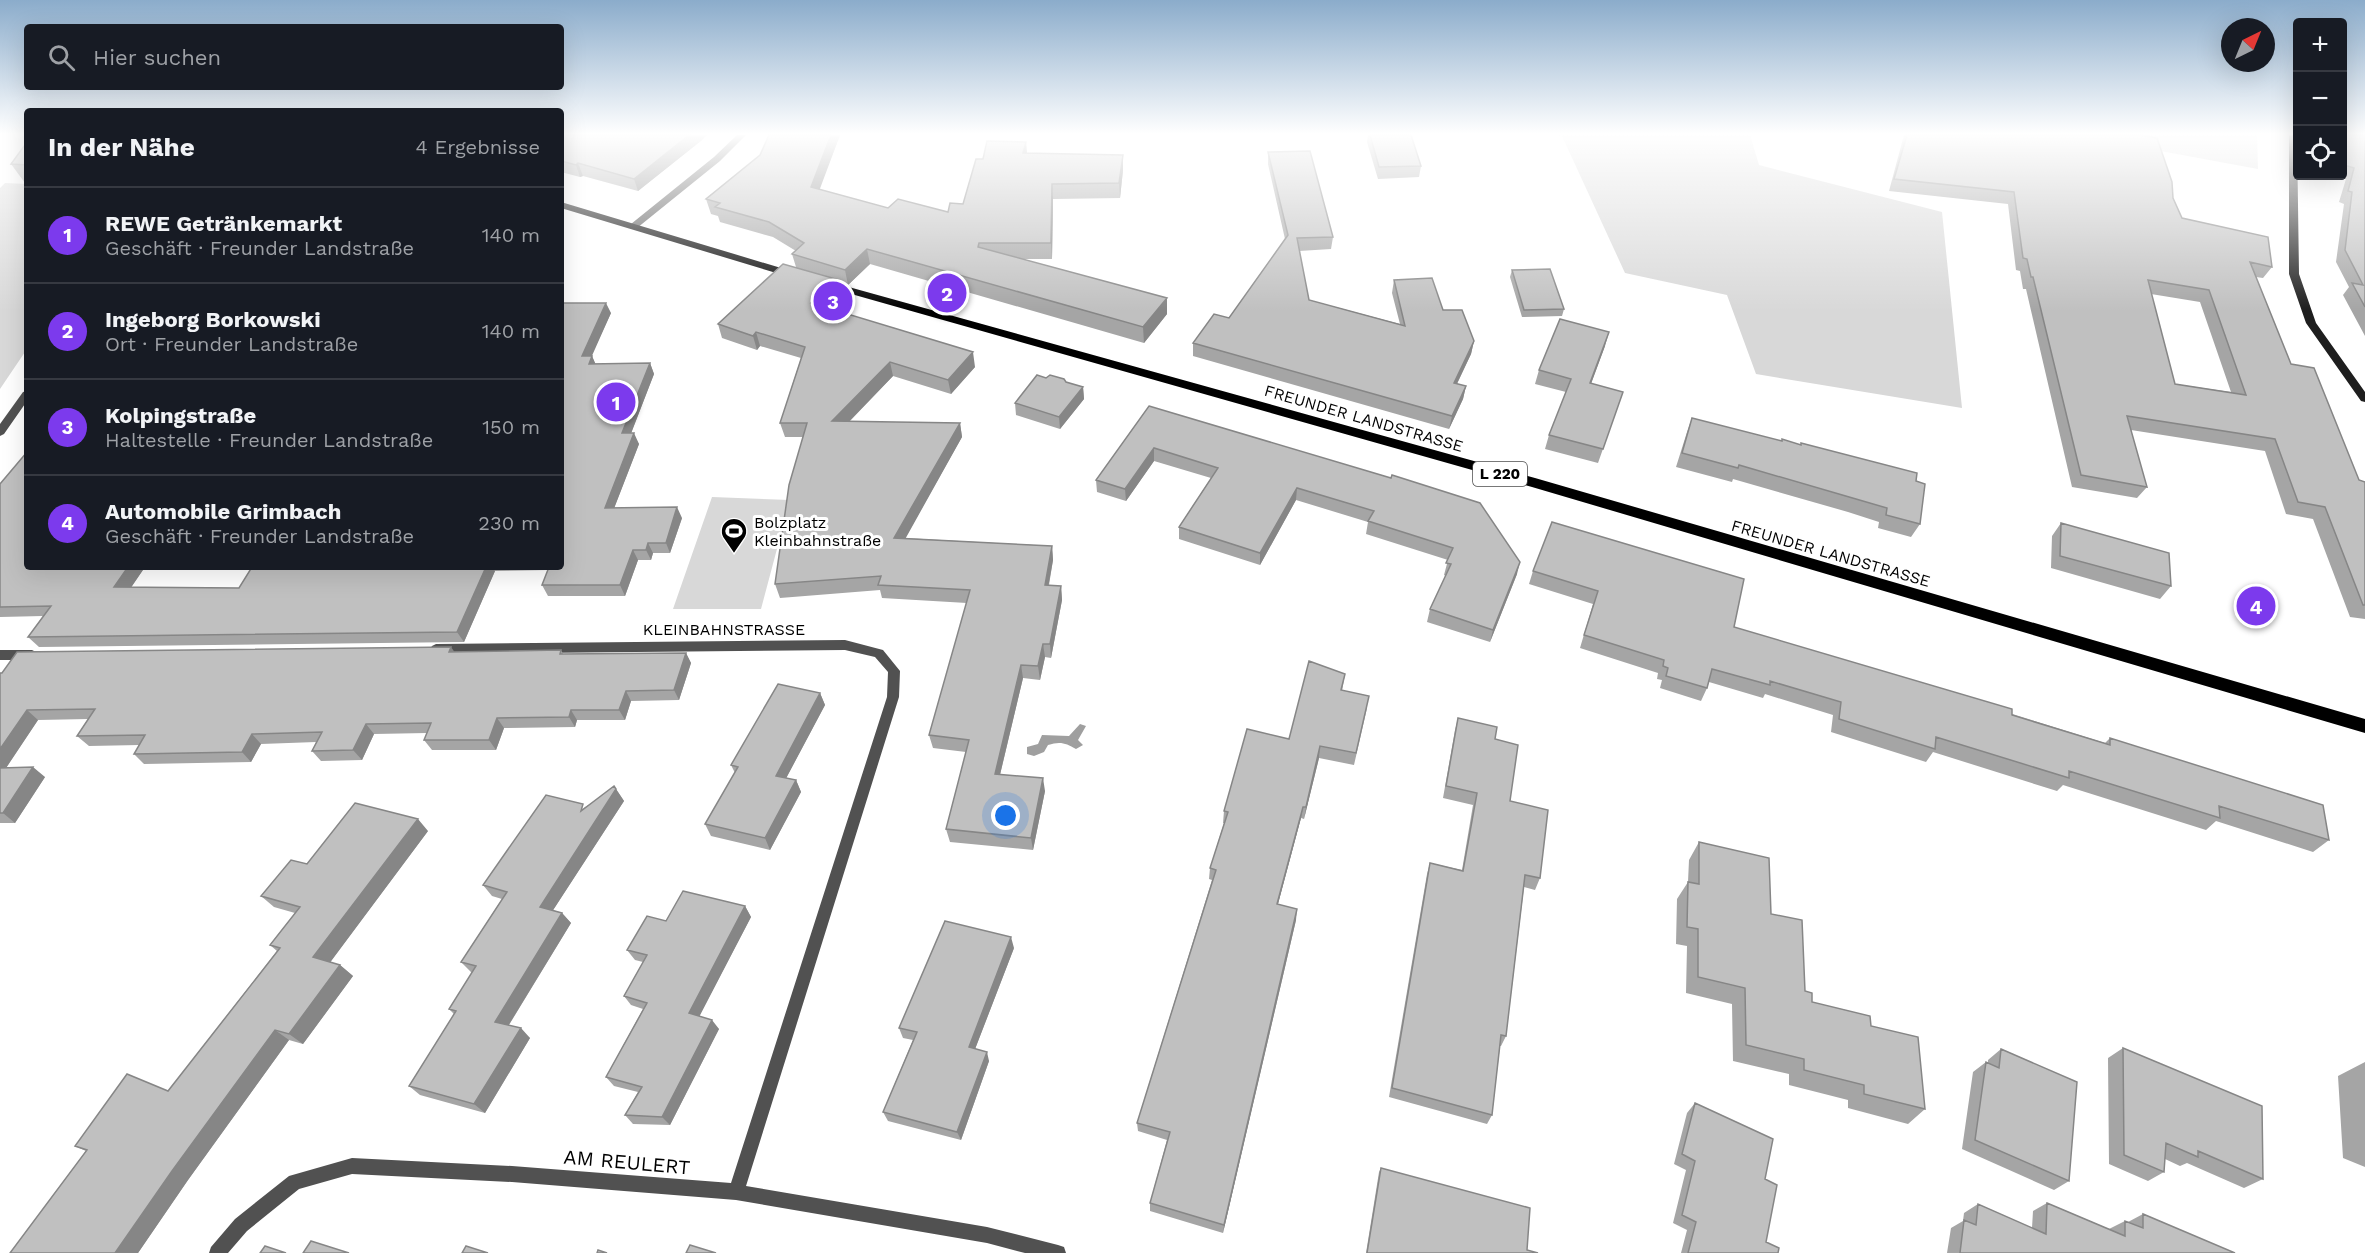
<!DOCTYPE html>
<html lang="de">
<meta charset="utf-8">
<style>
body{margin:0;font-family:"Work Sans",sans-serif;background:#20242c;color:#f1f3f6}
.controls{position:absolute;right:18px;top:18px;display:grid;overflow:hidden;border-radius:6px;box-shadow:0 6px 24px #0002}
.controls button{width:54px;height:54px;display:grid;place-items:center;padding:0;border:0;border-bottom:2px solid #363941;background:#171b24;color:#f1f3f6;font:30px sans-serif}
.compass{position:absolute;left:2221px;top:18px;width:54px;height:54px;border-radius:50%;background:#171b24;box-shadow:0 6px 24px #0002;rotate:43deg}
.you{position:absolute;left:1006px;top:816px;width:21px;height:21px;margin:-15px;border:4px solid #fff;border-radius:50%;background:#1a73e8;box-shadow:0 0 0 9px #1a73e833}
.badge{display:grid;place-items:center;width:39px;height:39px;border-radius:50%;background:#7c3aed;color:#fff;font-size:20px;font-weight:700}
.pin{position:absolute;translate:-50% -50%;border:3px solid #fff;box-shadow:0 2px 6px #0006}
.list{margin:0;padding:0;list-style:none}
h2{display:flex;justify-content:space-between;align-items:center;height:78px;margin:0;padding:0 24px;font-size:26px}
h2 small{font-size:20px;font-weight:400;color:#9ea1a6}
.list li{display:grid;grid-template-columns:39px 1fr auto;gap:18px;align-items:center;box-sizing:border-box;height:96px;padding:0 24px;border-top:2px solid #363941}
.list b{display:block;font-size:22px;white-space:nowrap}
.list p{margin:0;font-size:20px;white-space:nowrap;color:#9ea1a6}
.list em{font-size:20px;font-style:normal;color:#9ea1a6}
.icon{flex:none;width:33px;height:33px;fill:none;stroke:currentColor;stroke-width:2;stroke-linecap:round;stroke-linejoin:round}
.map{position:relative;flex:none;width:2365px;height:1253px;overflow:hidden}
.search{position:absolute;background:#171b24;box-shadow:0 6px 24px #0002;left:24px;top:24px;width:540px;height:66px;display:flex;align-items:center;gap:15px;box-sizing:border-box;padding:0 21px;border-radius:6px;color:#9ea1a6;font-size:22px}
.panel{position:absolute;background:#171b24;box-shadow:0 6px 24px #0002;left:24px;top:108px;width:540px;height:462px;border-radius:6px}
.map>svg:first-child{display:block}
.green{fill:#d8d8d8}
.water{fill:#9f9f9f}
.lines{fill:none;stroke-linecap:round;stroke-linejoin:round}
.street{fill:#515151;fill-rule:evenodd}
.secondary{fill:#1e1e1e;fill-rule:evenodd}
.primary{fill:#000;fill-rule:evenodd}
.wall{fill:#a5a5a5;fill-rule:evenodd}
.shaded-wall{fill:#868686}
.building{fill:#c0c0c0;stroke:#868686;stroke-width:1.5;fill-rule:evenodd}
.labels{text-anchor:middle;stroke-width:6;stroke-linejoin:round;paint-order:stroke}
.shield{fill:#fff;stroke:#4c4c4c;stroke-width:1.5}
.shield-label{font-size:15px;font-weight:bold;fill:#000}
.street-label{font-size:16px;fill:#000;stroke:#fff}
.poi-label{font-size:16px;fill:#000;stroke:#fff;text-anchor:start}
.near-street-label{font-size:20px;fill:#000;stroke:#fff}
</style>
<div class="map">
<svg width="2365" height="1253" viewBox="0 0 2365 1253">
<rect width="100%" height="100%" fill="#fff"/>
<path class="green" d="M1528,135H1750L1759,165L1942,212L1962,408L1756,374L1727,295L1625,273L1562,136Z
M2074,135H2257L2258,169Z
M5,183L27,184V349L0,389V188Z
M712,497L790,500L761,609H673Z"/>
<path class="water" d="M1080,724L1086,726L1078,740L1083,745L1076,749C1066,743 1060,741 1048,745L1044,752L1034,756L1027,754V747L1038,744L1042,735L1069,736Z"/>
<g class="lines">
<path class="street" d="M737,135H746L720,161L637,228H631V224L714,157Z
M27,391V401L4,434L0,436V424L23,392Z
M845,640L883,650L900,671L899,697L746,1186L987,1227L1058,1245L1064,1247L1066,1253H1025L987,1243L736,1200L512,1182L352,1174L299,1189L247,1231L228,1253H209L211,1247L235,1219L289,1176L352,1158L512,1166L731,1183L887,697L888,672L875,657L845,650L436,654L432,652L430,649L432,646L436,644Z
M0,650H32L36,652L38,655L36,658L32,660H0Z"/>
<path class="secondary" d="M2289,135H2297L2299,274L2316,323L2365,392V402L2361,401L2306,323L2289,274Z"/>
<path class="primary" d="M561,202L801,274L803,276L801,278H793L561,208Z
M820,279L1535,478L2365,719V733L1532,487L816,284L814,282Z"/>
</g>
<path class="wall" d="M561,135L702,140L638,191L583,176L580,177L561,172Z
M840,135L819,189L888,208L948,212L963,204L983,159L1026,142L1027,153L1123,155V170L1120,198L1053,199L1052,259H1022L1167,298V314L1144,343L870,264L848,285L836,281L839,293L825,307L975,367L951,394L893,376L849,422L960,423L962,437L905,538L1052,546L1053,560L1049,585L1061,586L1062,600L1051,658L1045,657L1040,680L1023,678L1000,775L1045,791L1033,850L950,842L946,829L966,752L933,748L929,735L967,603L882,598L880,590L780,598L775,584L803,437H785L780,423L801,358L760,346L757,350L722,338L718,324L796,267L792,254L796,251L773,237L720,222L718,216L711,214L706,199Z
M1368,135H1411L1421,166L1419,177L1378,179L1367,142Z
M1904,135H2139L2173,198L2182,218L2272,267L2263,278L2256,277L2291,364L2359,480L2365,482V619L2350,617L2313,519L2286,514L2265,451L2131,430L2147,487L2137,498L2072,487L2026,289H2023L2020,271L2016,270L2008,204L1889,191ZM2151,294L2200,302L2231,392L2175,384Z
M2343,135H2365V336L2343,295L2349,287L2336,262L2344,204L2339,202L2346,179L2336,176H2343Z
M27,142V183H25L11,164Z
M1268,152L1333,237L1331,249L1299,251L1309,300L1400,324L1392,293L1394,280L1443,310L1474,341L1471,354L1457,384L1466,386L1463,399L1449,429L1193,356V343L1229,318L1285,239L1268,164Z
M1512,270L1564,309L1562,316L1522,317L1510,277Z
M561,303L611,313L591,356H592L595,364L650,363L654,374L631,433L639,444L614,508L682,518L670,553H653L651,560H638L625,596H548L542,585L548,570L495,571L464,642L39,647L28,637L43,616L0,617V484L145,567L131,587L239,588L252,567H561Z
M1605,346L1591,384L1623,392L1598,463L1545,449L1549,435L1566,392L1535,384L1539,370Z
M1046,378L1083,387L1084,399L1060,429L1016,415L1015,403Z
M1149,406L1517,574L1490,642L1427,622L1430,609L1446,576L1444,575L1448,560L1366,534L1368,522L1296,500L1260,565L1179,539V527L1211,478L1154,461L1126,501L1097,492L1096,480Z
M1692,418L1916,481L1920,524L1911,537L1878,528L1879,522L1848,512L1733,479L1732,482L1676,467L1687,432Z
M2061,523L2171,586L2160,599L2051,568L2052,536Z
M1533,571L1734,627L2105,743L2110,738L2329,840L2313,852L2216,821L2206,830L2063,785L2057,791L1933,752L1926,762L1831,732L1833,715L1765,694L1763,698L1709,682L1707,688L1701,701L1660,688L1662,680L1657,679L1658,673L1580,648L1593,604L1529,584Z
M561,650L563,654L686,653L691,663L679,700L631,701L625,720H577L575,727L504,728L496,750H432L424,740L427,733L374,734L362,760L321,761L312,751L316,742L261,744L251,762L144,764L134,754L139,745L89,746L77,736L88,719L38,720L6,768L45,777L15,823H0V673L455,652Z
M1345,674L1342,691L1367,708L1354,765L1319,758L1304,819L1301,818L1278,904L1296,920L1223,1233L1150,1211V1203L1167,1140L1138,1131L1137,1123L1212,880L1209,879L1210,868L1224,823H1223L1224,811Z
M820,693L825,705L786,778L796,780L801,792L770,850L711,836L705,824L735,773L731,765Z
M1458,718L1495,739L1510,801L1540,878L1535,890L1524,887L1506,1036L1501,1046H1500L1492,1115L1487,1124L1389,1097L1427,874L1430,863L1462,870L1473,805L1443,798L1455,730Z
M616,789L624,801L553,910L562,913L571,923L509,1025L530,1038L485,1113L420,1095L409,1086L454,1014L449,1009L472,973L461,962L502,899L492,896L483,885L585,807Z
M428,831L330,962L340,965L353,976L303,1044L289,1040L188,1180L138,1253H10L86,1151L75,1146L168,1091L277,951L270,945L295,913L274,907L261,896L307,864Z
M1699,842L1771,914L1805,991L1812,1002L1871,1026L1925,1109L1908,1124L1848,1108V1100L1789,1085V1074L1733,1061L1732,1004L1686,993L1687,946L1676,944L1677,899L1688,882L1689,860Z
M745,906L751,917L699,1016L719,1029L670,1125L633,1124L625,1115L638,1092L614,1086L606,1077L643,1009L631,1005L624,996L643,962L635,960L627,950L666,921Z
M1014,948L975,1049L989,1061L961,1140L888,1121L883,1112L913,1040L903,1038L899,1028Z
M2123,1048L2263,1179L2244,1188L2187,1163L2180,1166L2165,1159L2164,1172L2148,1181L2109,1164L2108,1058Z
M2001,1049L2069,1181L2054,1190L1962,1149L1973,1072L1986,1062L1988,1063V1060Z
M2365,1062V1167L2343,1158L2338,1076Z
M1695,1103L1765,1179L1766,1242L1778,1253H1681L1687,1230L1673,1223L1686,1170L1674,1164L1687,1113Z
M1381,1168L1527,1250L1538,1253H1366L1379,1172Z
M2047,1203L2109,1229L2125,1221L2128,1222L2143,1214L2235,1253H1947L1951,1228L1963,1221L1964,1213L1978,1204L2032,1228L2033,1211Z"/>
<path class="shaded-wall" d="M689,135H707L702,140L638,191L634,179Z
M831,135H840L815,202L811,187Z
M1026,142L1027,157L1023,153Z
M1123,155V170L1120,198L1119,183Z
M578,163L583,176L580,177L576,165Z
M1052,184L1053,199L1052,259L1051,243Z
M867,249L870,264L848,285L845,270Z
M836,279L839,293L815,317L811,303Z
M1167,298V314L1144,343L1143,327Z
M606,303L611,313L587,367L582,356Z
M756,332L760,346L757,350L753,336Z
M1609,332L1605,346L1586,397L1590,383Z
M1474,341L1471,354L1451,396L1454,383Z
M973,352L975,367L951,394L948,380Z
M592,356L597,367L589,364Z
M890,362L893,376L836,435L832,421Z
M650,363L654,374L627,444L622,433Z
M1466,386L1463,399L1449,429L1452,416Z
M1083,387L1084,399L1060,429L1059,417Z
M960,423L962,437L898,552L894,538Z
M634,433L639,444L610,519L605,508Z
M1154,448V461L1126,501L1125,489Z
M1297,488L1296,500L1260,565V553Z
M677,507L682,518L670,553L666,543Z
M648,543L653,553L651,560L646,550Z
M1052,546L1053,560L1046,599L1045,585Z
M633,550L638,560L625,596L620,585Z
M1520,562L1517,574L1490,642L1493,630Z
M128,567H145L124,598L114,587Z
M486,567H492L495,571L464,642L457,632Z
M1061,586L1062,600L1051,658L1050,644Z
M1043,644L1045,657L1040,680L1038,666Z
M451,647L458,657L449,652Z
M686,653L691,663L679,700L674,690Z
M1021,665L1023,678L997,787L995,774Z
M626,691L631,701L625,720L619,710Z
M820,693L825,705L781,788L776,776Z
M27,710L38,720L0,777V749Z
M571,710L577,720L575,727L569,717Z
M497,718L504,728L496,750L489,740Z
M366,724L374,734L362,760L353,750Z
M252,734L261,744L251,762L242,752Z
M1320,746L1319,758L1304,819L1306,807Z
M33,767L45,777L15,823L3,813Z
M1043,778L1045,791L1033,850L1031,838Z
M796,780L801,792L770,850L765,838Z
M616,789L624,801L548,918L540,907Z
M1303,807L1301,818L1275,915L1277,904Z
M418,819L428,831L326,968L313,957Z
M745,906L751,917L696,1023L689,1013Z
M1297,909L1296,920L1223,1233L1224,1225Z
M562,913L571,923L505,1031L495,1022Z
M1011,937L1014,948L972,1057L969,1047Z
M340,965L353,976L303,1044L289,1034Z
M712,1020L719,1029L670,1125L662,1117Z
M521,1028L530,1038L485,1113L474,1104Z
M275,1030L289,1040L188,1180L138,1253H115L172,1171Z
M987,1052L989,1061L961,1140L957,1132Z"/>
<path class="building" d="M561,135H689L634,179L578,163L576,165L561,161Z
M769,135H831L811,187L888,208L898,199L948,212L950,203L963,204L976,159H983L987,141L1026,142L1023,153L1123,155L1119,183L1052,184L1051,243H979L978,247L1167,298L1143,327L867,249L845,270L792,254L804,243L769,222L715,207L720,203L706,199L760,155Z
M1370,135H1411L1421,166L1379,167Z
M1907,135H2139L2157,138L2172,182L2173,198L2182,218L2268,237L2272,267L2250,262L2291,364L2314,368L2359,480L2365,482V605H2363L2325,507L2298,502L2275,439L2127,416L2147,487L2081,475L2033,277H2031L2027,259L2023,258L2014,192L1894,179ZM2148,280L2209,290L2246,395L2175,384Z
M2343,135H2365V307L2352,283L2363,285L2345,250L2352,192L2348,191L2354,168L2344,165L2343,158Z
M27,142V165L11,164Z
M1310,151L1333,237L1297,238L1309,300L1405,326L1394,280L1432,278L1443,310H1462L1474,341L1454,383L1466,386L1452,416L1193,343L1214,314L1229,318L1288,235L1268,152Z
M783,264L836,279L811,303L973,352L948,380L890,362L832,421L960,423L894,538L1052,546L1045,585L1061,586L1050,644H1043L1038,666L1021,665L995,774L1043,778L1031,838L946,829L969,740L929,735L970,590L878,585L881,576L775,584L789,485L807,423H780L805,347L756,332L753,336L718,324Z
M1550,269L1564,309L1524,310L1512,270Z
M561,303H606L582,356H592L589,364L650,363L622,433H634L605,508L677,507L666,543H648L646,550H633L620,585H542L549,567H561Z
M1560,319L1609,332L1590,383L1623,392L1603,449L1549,435L1571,379L1539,370Z
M1037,375L1046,378L1050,375L1064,379L1066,382L1083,387L1059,417L1015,403Z
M1149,406L1391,478L1392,475L1480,503L1520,562L1493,630L1430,609L1451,564L1446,563L1453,548L1368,521L1374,511L1297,488L1260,553L1179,527L1218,468L1154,448L1125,489L1096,480Z
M1692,418L1782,441V439L1801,445V443L1917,473L1916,481L1925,484L1920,524L1886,515L1887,508L1856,499L1739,465L1738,468L1682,453Z
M27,452V567H128L114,587L239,588L252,567H486L457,632L28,637L51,606L0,607V484Z
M1552,522L1744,579L1734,627L2012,709V715L2110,745V738L2323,805L2329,840L2219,806L2220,818L2069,771V778L1936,737L1935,749L1839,719L1841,702L1770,681V685L1712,669L1707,688L1666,676L1668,668L1663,666L1664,660L1584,635L1598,591L1533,571Z
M2061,523L2169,553L2171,586L2060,556Z
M451,647L449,652L561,650L560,654L686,653L674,690L626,691L619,710H571L569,717L497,718L489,740H424L431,723L366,724L353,750L312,751L322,732L252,734L242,752L134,754L145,735L77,736L95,709L27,710L0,749V673H2L17,652Z
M1309,661L1345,674L1341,690L1369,696L1356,753L1320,746L1306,807H1303L1277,904L1297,909L1224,1225L1150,1203L1170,1132L1137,1123L1216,870L1210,868L1228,812L1224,811L1247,729L1289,739Z
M778,684L820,693L776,776L796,780L765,838L705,824L738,767L731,765Z
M1458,718L1497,727L1495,739L1518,745L1510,801L1548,810L1540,878L1525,875L1506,1036L1501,1035L1492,1115L1392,1088L1430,863L1463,871L1477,793L1446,786Z
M33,767L3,813H0V768Z
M614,786L616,789L540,907L562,913L495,1022L521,1028L474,1104L409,1086L456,1011L449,1009L476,966L461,962L507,892L483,885L546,795L583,804L581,811Z
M355,803L418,819L313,957L340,965L289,1034L275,1030L172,1171L115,1253H10L87,1150L75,1146L127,1074L168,1091L280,948L270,945L300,907L261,896L291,860L307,864Z
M1699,842L1769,858L1771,914L1802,920L1805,991L1812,993V1002L1870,1016L1871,1026L1918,1037L1925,1109L1864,1094V1085L1804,1070V1059L1746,1045L1745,988L1698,977V929L1687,927L1688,882L1699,884Z
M683,891L745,906L689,1013L712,1020L662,1117L625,1115L642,1087L606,1077L647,1003L624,996L647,955L627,950L647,916L666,921Z
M945,921L1011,937L969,1047L987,1052L957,1132L883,1112L917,1032L899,1028Z
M2123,1048L2262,1106L2263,1179L2198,1151V1157L2166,1143L2164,1172L2124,1155Z
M2001,1049L2077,1082L2069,1181L1975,1140L1986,1062L1999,1068Z
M1695,1103L1773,1139L1765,1179L1777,1185L1766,1242L1779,1248L1778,1253H1688L1696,1222L1682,1215L1695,1161L1682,1154Z
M1381,1168L1530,1208L1527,1250L1538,1253H1367Z
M2047,1203L2125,1236V1221L2143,1228V1214L2235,1253H1960L1964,1220L1976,1225L1978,1204L2046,1234Z
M311,1241L349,1253H303Z
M690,1245L716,1253H686Z
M265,1246L286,1253H260Z
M466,1246L488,1253H462Z
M598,1250L607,1253H597Z"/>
<linearGradient id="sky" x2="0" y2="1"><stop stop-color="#8baccb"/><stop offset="0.43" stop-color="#fff"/><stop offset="1" stop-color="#fff" stop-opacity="0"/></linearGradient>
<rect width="2365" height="311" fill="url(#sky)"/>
<defs>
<g id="stadium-pin" transform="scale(1.35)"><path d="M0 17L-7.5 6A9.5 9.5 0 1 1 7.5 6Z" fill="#000" stroke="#fff"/><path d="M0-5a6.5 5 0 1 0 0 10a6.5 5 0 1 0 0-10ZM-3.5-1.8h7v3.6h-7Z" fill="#fff"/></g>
</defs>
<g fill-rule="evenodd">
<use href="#stadium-pin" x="734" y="531"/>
</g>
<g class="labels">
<rect class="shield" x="1473" y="462" width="54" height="24" rx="4.5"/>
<g class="shield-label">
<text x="1500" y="479">L 220</text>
</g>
<g class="street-label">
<text transform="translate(1364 418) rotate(16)" y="6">FREUNDER LANDSTRASSE</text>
<text transform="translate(1831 553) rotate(16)" y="6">FREUNDER LANDSTRASSE</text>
<text x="724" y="635">KLEINBAHNSTRASSE</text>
</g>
<g class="poi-label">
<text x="754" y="528">Bolzplatz<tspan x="754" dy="18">Kleinbahnstraße</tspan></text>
</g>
<g class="near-street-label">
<text transform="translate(627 1162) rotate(5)" y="7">AM REULERT</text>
</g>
</g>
</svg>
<div class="controls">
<button>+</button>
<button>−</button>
<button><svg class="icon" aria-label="locate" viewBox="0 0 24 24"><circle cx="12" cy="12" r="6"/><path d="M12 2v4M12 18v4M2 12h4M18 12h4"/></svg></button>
</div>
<svg class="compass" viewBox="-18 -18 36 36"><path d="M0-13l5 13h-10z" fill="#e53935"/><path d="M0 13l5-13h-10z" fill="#9ea1a6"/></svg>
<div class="you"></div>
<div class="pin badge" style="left:616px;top:402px">1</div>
<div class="pin badge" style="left:947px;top:293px">2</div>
<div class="pin badge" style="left:833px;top:301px">3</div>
<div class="pin badge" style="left:2256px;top:606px">4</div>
<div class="search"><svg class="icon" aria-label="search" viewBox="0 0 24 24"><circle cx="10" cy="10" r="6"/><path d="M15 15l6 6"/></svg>Hier suchen</div>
<section class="panel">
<h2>In der Nähe<small>4 Ergebnisse</small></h2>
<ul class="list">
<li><span class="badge">1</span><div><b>REWE Getränkemarkt</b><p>Geschäft · Freunder Landstraße</p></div><em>140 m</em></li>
<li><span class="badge">2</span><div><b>Ingeborg Borkowski</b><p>Ort · Freunder Landstraße</p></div><em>140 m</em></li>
<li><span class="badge">3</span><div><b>Kolpingstraße</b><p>Haltestelle · Freunder Landstraße</p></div><em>150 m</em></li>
<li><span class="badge">4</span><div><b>Automobile Grimbach</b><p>Geschäft · Freunder Landstraße</p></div><em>230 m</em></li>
</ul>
</section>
</div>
